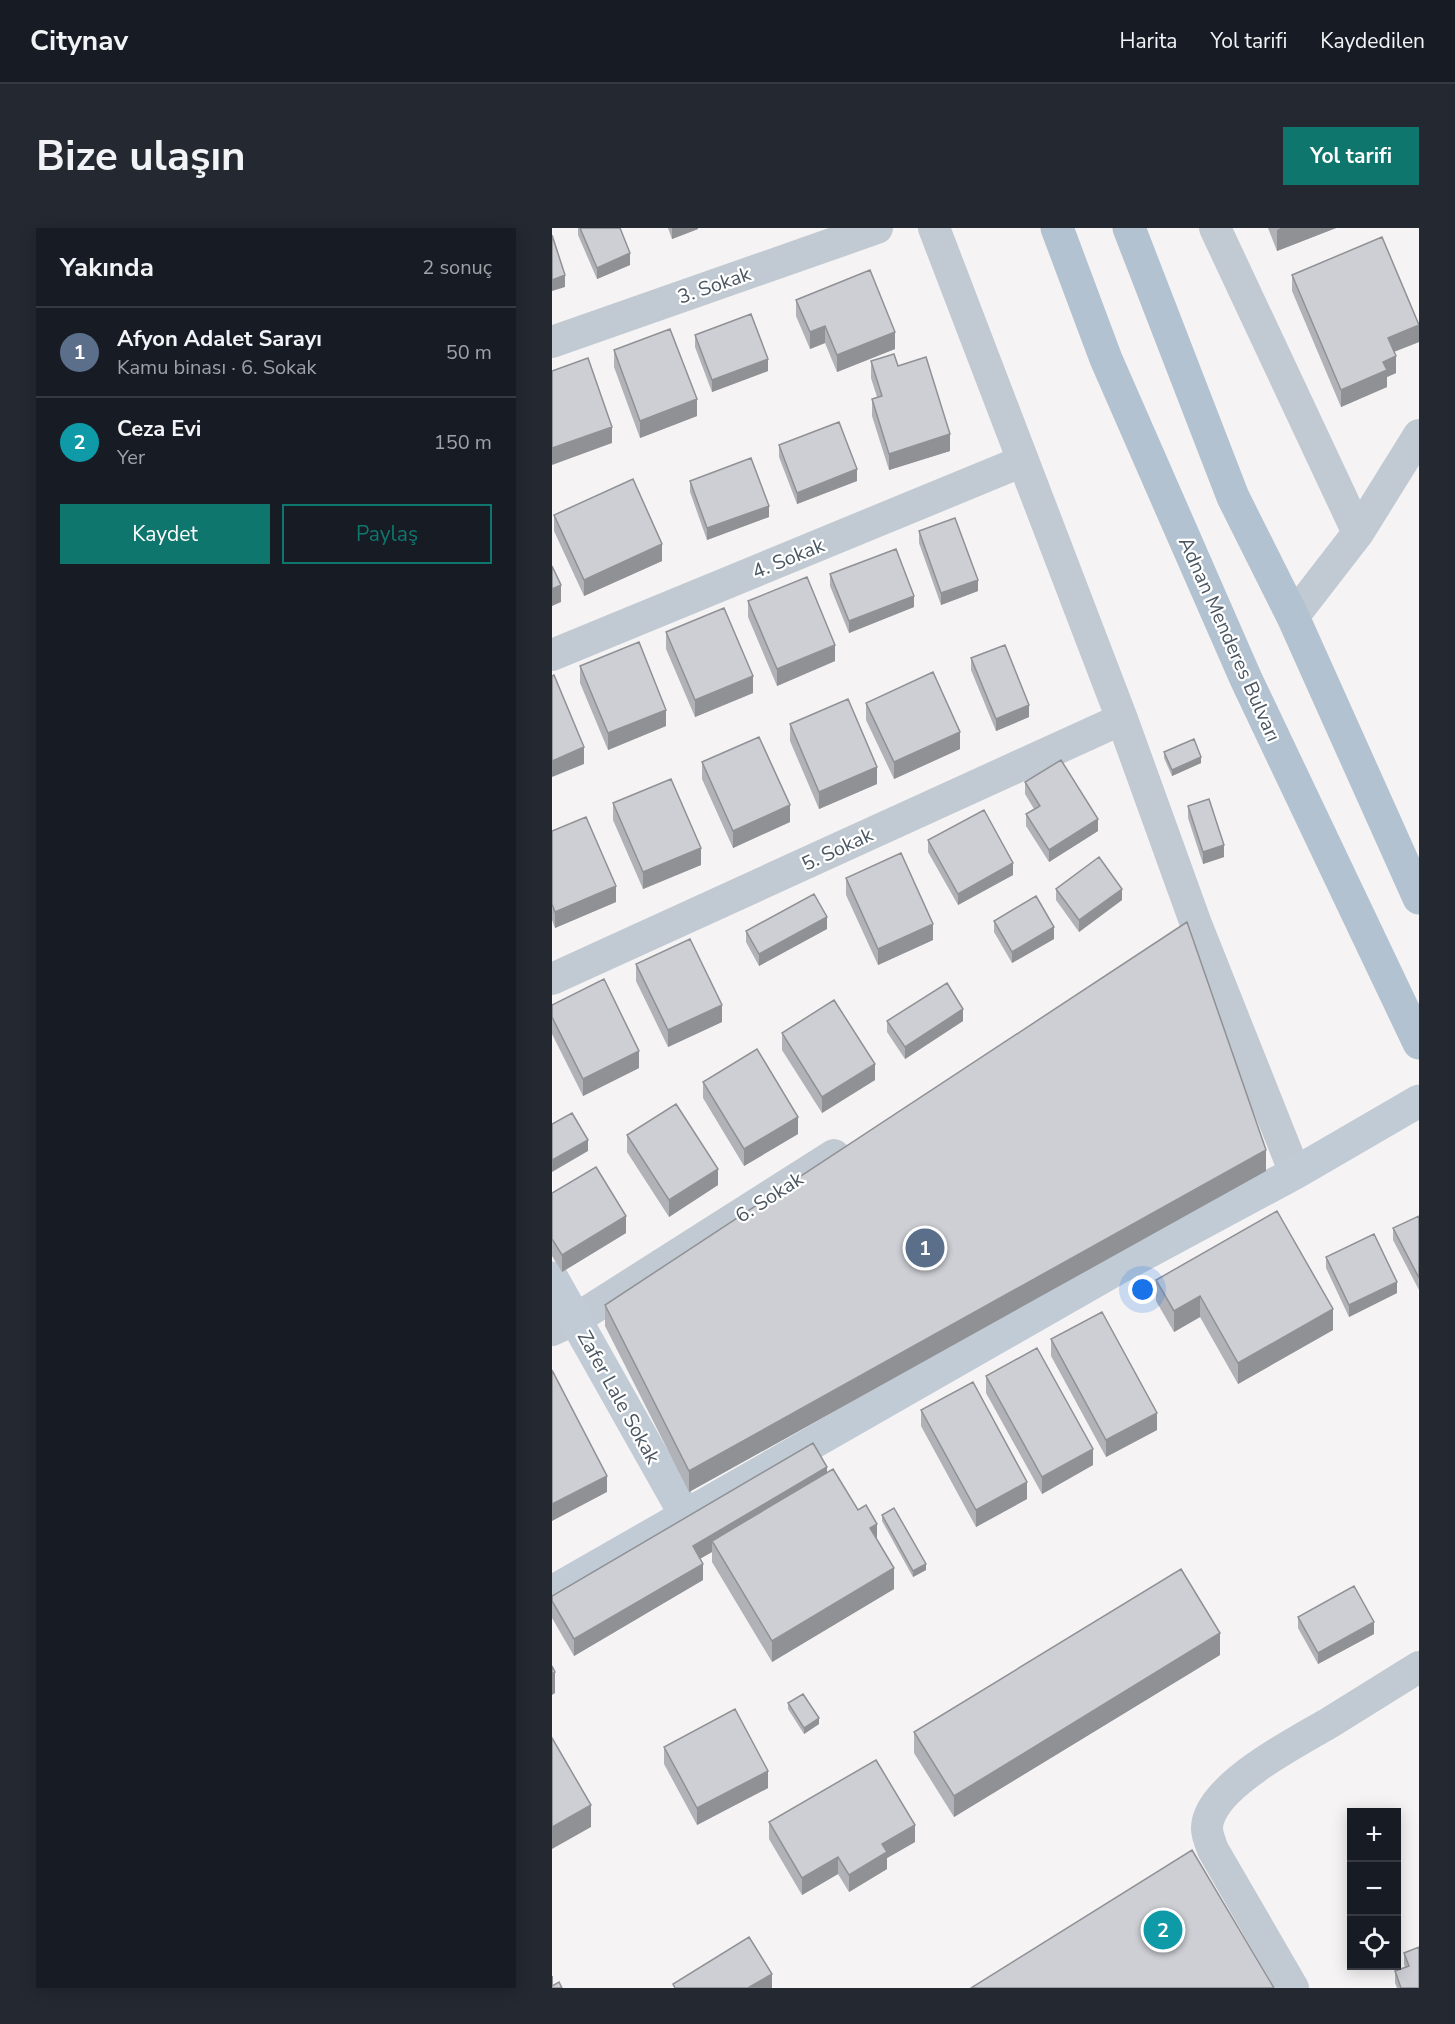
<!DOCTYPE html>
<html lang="tr">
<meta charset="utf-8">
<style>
body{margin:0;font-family:"Nunito Sans",sans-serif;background:#242831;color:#f1f3f6}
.controls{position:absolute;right:18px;bottom:18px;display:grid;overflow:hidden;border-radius:0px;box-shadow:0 3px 15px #0003}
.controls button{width:54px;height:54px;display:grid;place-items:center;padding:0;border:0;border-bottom:2px solid #363941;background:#171b24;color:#f1f3f6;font:30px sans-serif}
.you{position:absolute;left:591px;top:1062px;width:21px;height:21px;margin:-15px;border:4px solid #fff;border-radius:50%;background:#1a73e8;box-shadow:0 0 0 9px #1a73e833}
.badge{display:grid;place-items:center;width:39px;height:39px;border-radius:50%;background:#0f766e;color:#fff;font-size:20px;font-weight:700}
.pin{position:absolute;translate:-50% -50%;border:3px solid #fff;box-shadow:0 2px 6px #0006}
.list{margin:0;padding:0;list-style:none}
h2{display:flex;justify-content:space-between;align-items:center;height:78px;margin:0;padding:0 24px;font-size:26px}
h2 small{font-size:20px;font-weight:400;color:#9ea1a6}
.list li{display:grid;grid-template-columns:39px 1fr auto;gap:18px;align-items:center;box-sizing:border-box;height:90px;padding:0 24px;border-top:2px solid #363941}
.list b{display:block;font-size:22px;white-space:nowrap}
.list p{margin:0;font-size:20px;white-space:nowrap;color:#9ea1a6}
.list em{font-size:20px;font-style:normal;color:#9ea1a6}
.actions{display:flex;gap:12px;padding:18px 24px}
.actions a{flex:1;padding:14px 0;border:2px solid #0f766e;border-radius:0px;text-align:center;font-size:21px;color:#0f766e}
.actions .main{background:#0f766e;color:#fff}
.icon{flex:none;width:33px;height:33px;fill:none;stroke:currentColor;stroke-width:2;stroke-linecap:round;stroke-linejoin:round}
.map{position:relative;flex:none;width:867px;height:1760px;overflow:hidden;border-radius:0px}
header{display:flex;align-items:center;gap:36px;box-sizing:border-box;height:84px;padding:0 30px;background:#171b24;border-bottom:2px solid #363941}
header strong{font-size:28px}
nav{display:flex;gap:33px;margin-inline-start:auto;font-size:21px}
.intro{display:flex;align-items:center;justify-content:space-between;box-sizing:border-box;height:144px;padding:0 36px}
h1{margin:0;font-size:42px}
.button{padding:15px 27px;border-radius:0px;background:#0f766e;color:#fff;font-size:21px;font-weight:700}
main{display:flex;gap:36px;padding:0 36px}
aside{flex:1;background:#171b24;border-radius:0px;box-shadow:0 3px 15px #0003}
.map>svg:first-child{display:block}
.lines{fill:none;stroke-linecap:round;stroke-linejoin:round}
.street{stroke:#c1cad2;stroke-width:32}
.secondary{stroke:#c1cbd6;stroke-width:33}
.primary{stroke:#b3c2d1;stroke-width:33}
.wall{fill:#b0b2b7}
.shaded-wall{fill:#909195}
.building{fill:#cdcfd5;stroke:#909195;stroke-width:1.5}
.labels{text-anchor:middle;stroke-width:4.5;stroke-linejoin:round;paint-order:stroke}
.street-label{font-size:20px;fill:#4a5661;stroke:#fff}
</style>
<header>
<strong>Citynav</strong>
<nav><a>Harita</a><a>Yol tarifi</a><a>Kaydedilen</a></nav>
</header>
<div class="intro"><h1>Bize ulaşın</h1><a class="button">Yol tarifi</a></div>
<main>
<aside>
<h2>Yakında<small>2 sonuç</small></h2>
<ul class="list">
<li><span class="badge" style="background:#5c6f8a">1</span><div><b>Afyon Adalet Sarayı</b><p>Kamu binası · 6. Sokak</p></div><em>50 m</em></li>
<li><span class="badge" style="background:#0f9aa8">2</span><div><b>Ceza Evi</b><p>Yer</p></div><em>150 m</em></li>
</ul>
<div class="actions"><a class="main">Kaydet</a><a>Paylaş</a></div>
</aside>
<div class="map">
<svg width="867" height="1760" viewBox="0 0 867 1760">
<rect width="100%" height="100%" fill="#f5f3f3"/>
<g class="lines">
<path class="street" d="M382,0L570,491L644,696L743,945
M663,0L806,305
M0,114L325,0
M741,389L806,305L867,207
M0,427L471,233
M0,751L570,491
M0,1102L24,1091L282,927
M741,1760L661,1622C656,1608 652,1601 658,1587C672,1552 744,1514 777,1495C807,1476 837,1458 867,1439"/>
<path class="secondary" d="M0,1050L134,1288
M0,1364L568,1039L743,945L867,873"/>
<path class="primary" d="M505,0L554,131L694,451L867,815
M577,0L681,269L741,389L867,670"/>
</g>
<path class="wall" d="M26,0H68L78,37L45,51L26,7Z
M116,0H146V1L120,11Z
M716,0H784L725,23Z
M740,47L867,114L842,124L844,145L835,149V159L789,179L740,63Z
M244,72L343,121L285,144L273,115L258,121L244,88Z
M143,107L216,143L160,164L143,119Z
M62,122L145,188L88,210L62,139Z
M319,133L346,138L398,223L337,242L320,188V171L325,169L319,150Z
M227,217L305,253L245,276L227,229Z
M138,253L217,289L155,312L138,264Z
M2,287L110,333L32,368L2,303Z
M367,303L426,363L389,377L367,315Z
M278,346L362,379L297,405L278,358Z
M196,373L283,433L225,458L196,389Z
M114,404L201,465L143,489L114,421Z
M419,430L477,489L444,503L419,442Z
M28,438L114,498L56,522L28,455Z
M314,475L408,521L342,551L314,492Z
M238,496L325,556L267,581L238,513Z
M612,524L649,535L620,548L612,530Z
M150,534L238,594L181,620L150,551Z
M473,554L546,603L497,634L474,598V586L482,581L473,566Z
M61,575L149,637L91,661L61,592Z
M636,578L672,629L651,636L636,590Z
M0,603L64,674L3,700L0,692Z
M376,612L461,647L406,677L376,624Z
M294,650L381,712L326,737L294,667Z
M504,661L570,672L527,704L504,672Z
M442,693L502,711L460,735L442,704Z
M275,701L207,738L194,714V703Z
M84,736L170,794L116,819L84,753Z
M0,777L87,840L31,868L0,806Z
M335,793H411L353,831L335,804Z
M230,805L323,852L270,885L230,822Z
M151,854L246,906L192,938L151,870Z
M75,907L166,957L117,989L75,924Z
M714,943L137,1264L53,1098V1077Z
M0,965L74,1005L10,1044L0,1028Z
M867,988V1062L841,1012V1000Z
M774,1029L845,1065L797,1089L774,1040Z
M604,1052L781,1102L686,1156L648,1089L622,1104L604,1073Z
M499,1111L605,1202L554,1229L499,1128Z
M434,1148L541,1237L490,1266L434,1165Z
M369,1182L475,1271L424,1299L369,1198Z
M275,1244L306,1282L325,1312L342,1361L220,1434L160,1334V1324L148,1330L151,1352L22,1428L0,1390V1368Z
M330,1287L374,1342L361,1349L330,1293Z
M746,1389L822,1406L766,1436L746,1400Z
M668,1427L402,1589L362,1525V1504Z
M236,1475L267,1496L252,1506L236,1481Z
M112,1519L216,1560L145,1597L112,1536Z
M217,1594L363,1614L335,1630V1641L297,1664L286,1646L250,1667L217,1611Z
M852,1725L867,1760H845L843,1755V1743L853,1740L852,1736Z"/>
<path class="shaded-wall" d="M120,0H146V1L120,11Z
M729,0H784L725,23V2Z
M78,25V37L45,51V40Z
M13,47V59L0,63V52Z
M867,97V114L836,126V110Z
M273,98V115L258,121V104Z
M343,104V121L285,144V127Z
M844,128V145L835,149V159L789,179V162L831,134Z
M216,131V143L160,164V152Z
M145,171V188L88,210V193Z
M60,199V215L0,237V220Z
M398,206V223L337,242V226Z
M305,241V253L245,276V265Z
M217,278V289L155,312V300Z
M110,316V333L32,368V352Z
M426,352V363L389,377V365Z
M9,357V374L0,378V361Z
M362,368V379L297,405V393Z
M283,417V433L225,458V441Z
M201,448V465L143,489V472Z
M477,477V489L444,503V491Z
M114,482V498L56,522V505Z
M408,504V521L342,551V534Z
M32,519V536L0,549V533Z
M649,529V535L620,548V542Z
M325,539V556L267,581V564Z
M238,577V594L181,620V603Z
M546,591V603L497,634V622Z
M672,617V629L651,636V624Z
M149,620V637L91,661V644Z
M461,635V647L406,677V666Z
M64,658V674L3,700V684Z
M570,661V672L527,704V692Z
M275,689V701L207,738V726Z
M381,696V712L326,737V721Z
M502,699V711L460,735V724Z
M170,777V794L116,819V802Z
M411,781V793L353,831V819Z
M87,823V840L31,868V851Z
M323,836V852L270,885V869Z
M246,889V906L192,938V921Z
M36,912V923L0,944V932Z
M714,922V943L137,1264V1243Z
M166,941V957L117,989V972Z
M74,988V1005L10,1044V1027Z
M845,1054V1065L797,1089V1077Z
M648,1068V1089L622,1104V1083Z
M781,1081V1102L686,1156V1135Z
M605,1185V1202L554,1229V1212Z
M541,1221V1237L490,1266V1249Z
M275,1239V1256L160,1313V1324L141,1335V1318Z
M55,1248V1264L0,1293V1276Z
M475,1254V1271L424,1299V1282Z
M325,1296V1317L318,1300Z
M151,1336V1352L22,1428V1411Z
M374,1336V1342L361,1349V1343Z
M342,1340V1361L220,1434V1413Z
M822,1394V1406L766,1436V1425Z
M668,1405V1427L402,1589V1568Z
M3,1444V1465L0,1467V1446Z
M267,1490V1496L252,1506V1500Z
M216,1543V1560L145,1597V1580Z
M39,1577V1599L0,1621V1599Z
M363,1597V1614L335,1630V1641L297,1664V1647L330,1616Z
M286,1629V1646L250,1667V1650Z
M220,1746V1760H196Z
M0,1748H1V1760H0Z"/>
<path class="building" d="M28,0H68L78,25L45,40Z
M0,7L13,47L0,52Z
M830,9L867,97L836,110L844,128L831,134L835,142L789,162L740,47Z
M318,42L343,104L285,127L273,98L258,104L244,72Z
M199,86L216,131L160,152L143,107Z
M118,101L145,171L88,193L62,122Z
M342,126L346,138L374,129L398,206L337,226L320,171L330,168L319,133Z
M36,130L60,199L0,220V143Z
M287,194L305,241L245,265L227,217Z
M199,230L217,278L155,300L138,253Z
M81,251L110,316L32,352L2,287Z
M403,290L426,352L389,365L367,303Z
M344,321L362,368L297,393L278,346Z
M0,338L9,357L0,361Z
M255,349L283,417L225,441L196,373Z
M172,380L201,448L143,472L114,404Z
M87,414L114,482L56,505L28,438Z
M453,417L477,477L444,491L419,430Z
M381,444L408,504L342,534L314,475Z
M2,447L32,519L0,533V448Z
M296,471L325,539L267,564L238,496Z
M207,509L238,577L181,603L150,534Z
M642,511L649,529L620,542L612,524Z
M509,532L546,591L497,622L474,586L488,578L473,554Z
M119,551L149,620L91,644L61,575Z
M657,571L672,617L651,624L636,578Z
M432,582L461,635L406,666L376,612Z
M34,589L64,658L3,684L0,676V603Z
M349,625L381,696L326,721L294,650Z
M547,629L570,661L527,692L504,661Z
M262,666L275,689L207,726L194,703Z
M484,668L502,699L460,724L442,693Z
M635,694L714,922L137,1243L53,1077Z
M138,711L170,777L116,802L84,736Z
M52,751L87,823L31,851L0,789V777Z
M395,755L411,781L353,819L335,793Z
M282,772L323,836L270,869L230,805Z
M205,821L246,889L192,921L151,854Z
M124,876L166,941L117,972L75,907Z
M20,885L36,912L0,932V896Z
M44,939L74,988L10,1027L0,1011V965Z
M725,983L781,1081L686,1135L648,1068L622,1083L604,1052Z
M867,988V1050L841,1000Z
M822,1006L845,1054L797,1077L774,1029Z
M550,1084L605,1185L554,1212L499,1111Z
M485,1120L541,1221L490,1249L434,1148Z
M0,1142L55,1248L0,1276Z
M421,1154L475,1254L424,1282L369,1182Z
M261,1215L275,1239L141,1318L151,1336L22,1411L0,1373V1368Z
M281,1241L306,1282L314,1277L325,1296L318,1300L342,1340L220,1413L160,1313Z
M342,1280L374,1336L361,1343L330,1287Z
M629,1341L668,1405L402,1568L362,1504Z
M802,1358L822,1394L766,1425L746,1389Z
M0,1438L3,1444L0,1446Z
M251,1466L267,1490L252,1500L236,1475Z
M183,1481L216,1543L145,1580L112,1519Z
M0,1510L39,1577L0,1599Z
M324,1532L363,1597L330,1616L335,1624L297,1647L286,1629L250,1650L217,1594Z
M640,1622L722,1760H419Z
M197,1709L220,1746L196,1760H123L121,1756Z
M867,1719V1760H849L843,1743L857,1738L852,1725Z
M7,1754L10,1760H0V1758Z"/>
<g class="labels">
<g class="street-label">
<text transform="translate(162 57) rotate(-19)" y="7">3. Sokak</text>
<text transform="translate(236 330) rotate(-22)" y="7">4. Sokak</text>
<text transform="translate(678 411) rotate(66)" y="7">Adnan Menderes Bulvarı</text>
<text transform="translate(285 621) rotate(-25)" y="7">5. Sokak</text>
<text transform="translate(217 969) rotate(-33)" y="7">6. Sokak</text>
<text transform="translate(67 1169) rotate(61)" y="7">Zafer Lale Sokak</text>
</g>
</g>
</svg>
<div class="controls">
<button>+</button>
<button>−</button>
<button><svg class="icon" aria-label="locate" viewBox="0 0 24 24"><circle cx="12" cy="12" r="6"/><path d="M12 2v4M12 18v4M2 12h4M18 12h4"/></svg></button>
</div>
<div class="you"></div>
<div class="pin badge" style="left:373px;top:1020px;background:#5c6f8a">1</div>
<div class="pin badge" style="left:611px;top:1702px;background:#0f9aa8">2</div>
</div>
</main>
